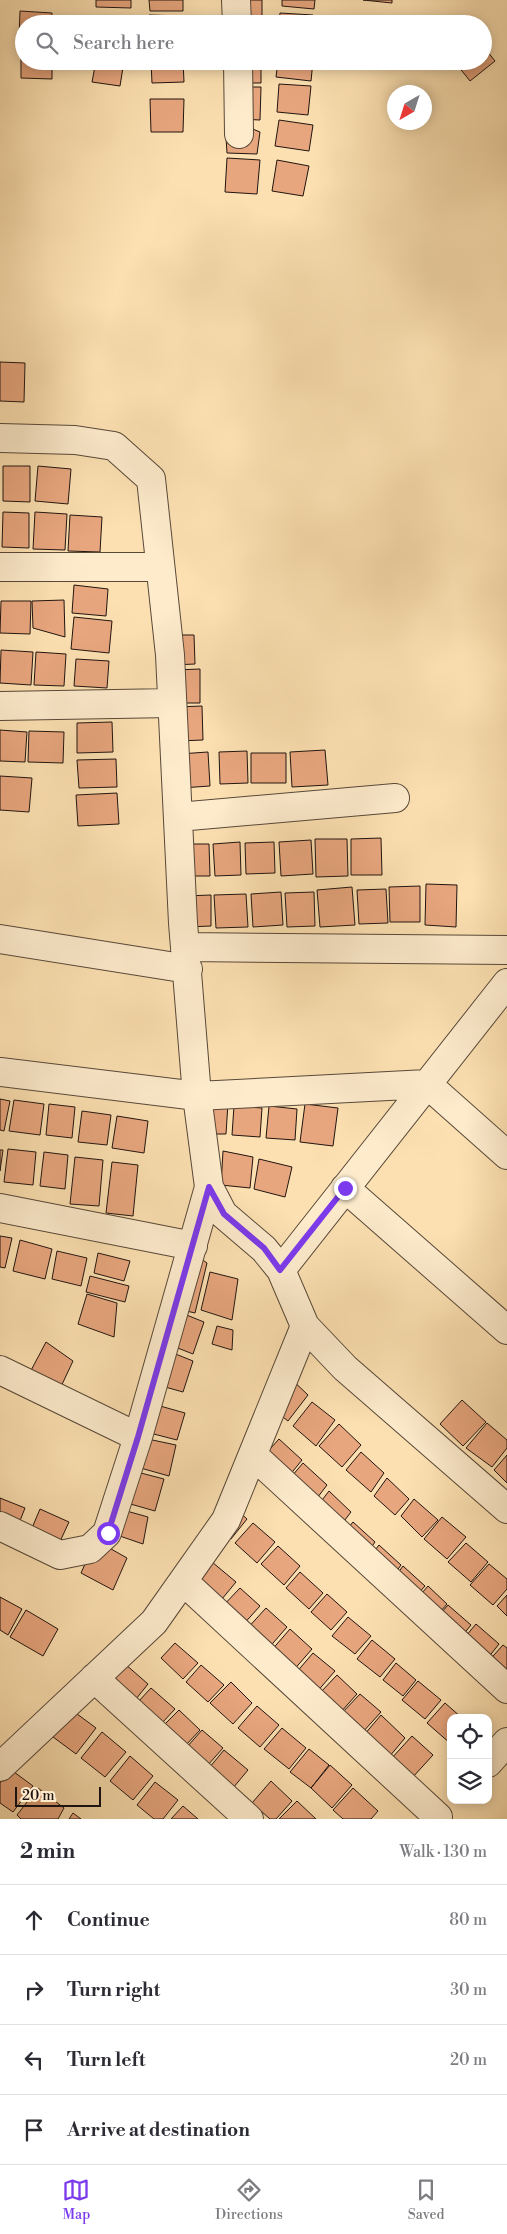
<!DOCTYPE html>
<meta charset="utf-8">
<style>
body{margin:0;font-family:"Libre Bodoni",serif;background:#f7f7f7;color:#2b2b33}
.controls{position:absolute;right:15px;bottom:15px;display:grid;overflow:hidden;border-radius:10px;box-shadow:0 2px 12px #0003}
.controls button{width:45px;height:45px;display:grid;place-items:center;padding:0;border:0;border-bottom:1px solid #e1e1e2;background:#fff;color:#2b2b33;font:25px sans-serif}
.compass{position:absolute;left:387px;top:85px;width:45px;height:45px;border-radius:50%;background:#fff;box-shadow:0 2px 12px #0003;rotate:219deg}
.scale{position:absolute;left:15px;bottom:12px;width:86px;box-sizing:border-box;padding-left:5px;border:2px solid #201510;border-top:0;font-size:14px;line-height:18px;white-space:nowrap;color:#201510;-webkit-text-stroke:4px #fdebcc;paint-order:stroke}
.stop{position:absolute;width:15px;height:15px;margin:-11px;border:4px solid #7c3aed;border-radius:50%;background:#fff}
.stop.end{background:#7c3aed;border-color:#fff;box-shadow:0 1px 5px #0008}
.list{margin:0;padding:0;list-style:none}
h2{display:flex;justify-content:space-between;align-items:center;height:65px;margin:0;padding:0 20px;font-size:21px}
h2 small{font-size:16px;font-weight:400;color:#7c7c81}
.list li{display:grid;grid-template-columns:32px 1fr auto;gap:15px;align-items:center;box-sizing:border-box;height:70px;padding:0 20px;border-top:1px solid #e1e1e2}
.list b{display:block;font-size:19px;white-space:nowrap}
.list em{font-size:16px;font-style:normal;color:#7c7c81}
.icon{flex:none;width:28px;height:28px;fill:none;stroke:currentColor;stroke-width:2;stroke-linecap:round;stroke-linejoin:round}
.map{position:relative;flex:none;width:507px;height:1819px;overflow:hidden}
.search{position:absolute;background:#fff;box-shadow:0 2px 12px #0003;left:15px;right:15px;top:15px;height:55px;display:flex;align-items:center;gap:12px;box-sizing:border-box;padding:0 18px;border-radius:28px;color:#7c7c81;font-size:19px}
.sheet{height:345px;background:#fff}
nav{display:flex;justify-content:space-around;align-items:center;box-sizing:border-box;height:70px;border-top:1px solid #e1e1e2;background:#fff;font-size:14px;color:#7c7c81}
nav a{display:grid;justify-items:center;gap:2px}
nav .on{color:#7c3aed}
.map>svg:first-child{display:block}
.building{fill:#e8a67e;stroke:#201510}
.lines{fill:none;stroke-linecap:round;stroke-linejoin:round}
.minor-casing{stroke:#574838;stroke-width:30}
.minor{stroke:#fdebcc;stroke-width:28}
.route{stroke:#7c3aed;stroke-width:6}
</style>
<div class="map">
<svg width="507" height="1819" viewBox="0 0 507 1819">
<rect width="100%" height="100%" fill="#fce0b1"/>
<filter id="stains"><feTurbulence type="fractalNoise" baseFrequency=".004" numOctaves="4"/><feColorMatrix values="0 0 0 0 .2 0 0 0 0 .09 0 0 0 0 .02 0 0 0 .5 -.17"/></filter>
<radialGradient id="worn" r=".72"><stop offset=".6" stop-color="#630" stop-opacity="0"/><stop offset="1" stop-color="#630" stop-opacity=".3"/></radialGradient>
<path class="building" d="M96,0H131V8L96,7Z
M149,0H183V11H150Z
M238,0H262V16L238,15Z
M282,0H315L314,9L282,6Z
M363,0H392V3Z
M20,11L52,13L51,24H24V39H19Z
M280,13L313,15V24H279Z
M149,15L183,16V24H149Z
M241,19L262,20V24H241Z
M483,46L495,61L470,81L454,61H483Z
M21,47H24V61H52V79L21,78Z
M96,61H124L120,86L92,82Z
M151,61H183L184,82L152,83Z
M241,61H261V83H241Z
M278,61H313L311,81L276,77Z
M279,84L311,86L308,115L277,112Z
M241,87H261L260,120L240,119Z
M150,99H184L183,132H151Z
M279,120L313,125L309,151L275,146Z
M225,122L243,125L260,132L257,154L227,153Z
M227,158L260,160L257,194L225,192Z
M277,160L309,166L303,196L272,191Z
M0,362L25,363L24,402L0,401Z
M3,466H30V502L3,501Z
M38,466L71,469L68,504L35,501Z
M3,512L29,513V548L2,547Z
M35,512L67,514L65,550L33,549Z
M70,515L102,517L100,552L68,551Z
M74,585L108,589L106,616L72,613Z
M64,600L65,637L33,628L32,601Z
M1,601H31L30,634L0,633Z
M74,617L112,621L109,653L71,649Z
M172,635H194L195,664L173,665Z
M1,650L33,652L31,685L0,683Z
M36,652L66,654L64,686L34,685Z
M76,659L109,661L107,688L74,686Z
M200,669V703H176L175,670Z
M202,706L203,740L178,741L176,707Z
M112,722L113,752L77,753V723Z
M0,730L27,732L25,762L0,761Z
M29,731L64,732L63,763L28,762Z
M325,750L328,785L292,787L290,752Z
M247,751L248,783L220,784L219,752Z
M208,752L210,786L181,788L179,754Z
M251,753H286V783H251Z
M116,759L117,787L79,788L77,760Z
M0,776L32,778L29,812L0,810Z
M117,793L119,824L78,826L76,795Z
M381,838L382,875H351V839Z
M315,839H347L348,876L316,877Z
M311,840L313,874L281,876L279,842Z
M240,842L241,875L215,876L213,844Z
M274,842L275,873L246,874L245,843Z
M185,844H209L210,876H185Z
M426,884L457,885L456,927L425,925Z
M420,886V922H390L389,887Z
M352,887L355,925L320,927L317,890Z
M386,889L388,923L359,924L357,890Z
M281,892L283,925L253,927L251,894Z
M314,892L315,926L287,927L285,893Z
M246,894L248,927L216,928L214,895Z
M211,895V926L186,927L185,896Z
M0,1099L10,1101L4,1131L0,1130Z
M14,1100L44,1104L40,1135L9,1131Z
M200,1101L228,1103L226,1134H206Z
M49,1104L75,1107L72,1138L46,1135Z
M305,1104L338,1108L333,1146L300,1142Z
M234,1106L262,1108L260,1137L232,1135Z
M269,1106L297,1109L295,1140L266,1138Z
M82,1111L111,1115L107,1145L78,1142Z
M117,1116L148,1121L144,1153L112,1148Z
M8,1149L36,1152L33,1185L4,1182Z
M0,1150H3L0,1171Z
M223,1151L253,1157L250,1188L221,1185Z
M44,1152L68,1155L65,1189L40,1186Z
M75,1157L103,1160L99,1206L70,1204Z
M259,1159L292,1167L285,1197L254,1189Z
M112,1162L138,1165L133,1216L106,1213Z
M0,1236L12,1238L5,1268L0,1267Z
M20,1240L52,1249L45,1279L13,1271Z
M57,1251L87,1258L81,1286L52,1279Z
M98,1253L130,1261L124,1281L94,1273Z
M194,1254L207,1263L195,1313L178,1309Z
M210,1272L238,1279L232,1320L201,1310Z
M90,1276L129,1286L125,1302L86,1292Z
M87,1294L117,1303L114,1337L78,1324Z
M179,1312L204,1322L193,1354L170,1345Z
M217,1326L233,1330L232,1350L212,1344Z
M46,1342L73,1361L58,1393L27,1378Z
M168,1351L193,1361L183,1392L158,1385Z
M287,1375L308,1395L288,1421L274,1410Z
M462,1400L486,1422L463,1446L440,1424Z
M312,1402L335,1420L316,1446L293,1426Z
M153,1404L185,1413L177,1440L146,1432Z
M487,1423L507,1440V1448L492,1467L466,1448Z
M339,1424L361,1445L342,1467L319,1446Z
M143,1438L176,1445L169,1476L137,1467Z
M279,1439L302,1460L285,1481L261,1459Z
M361,1452L384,1473L371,1492L346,1470Z
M507,1455V1483L494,1470Z
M303,1463L327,1485L311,1506L286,1483Z
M133,1471L164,1479L155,1511L127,1503Z
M387,1478L409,1499L395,1515L374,1496Z
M329,1491L351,1512L338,1529L316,1508Z
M0,1498L25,1508L16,1531L0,1523Z
M414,1499L438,1520L422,1537L401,1516Z
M234,1507L247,1519L231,1539L221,1531Z
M40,1509L69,1522L57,1548L29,1535Z
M123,1510L148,1517L143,1544L114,1534Z
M442,1517L466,1537L447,1559L424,1539Z
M353,1522L375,1542L366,1555L343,1534Z
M253,1523L275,1542L257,1563L235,1543Z
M466,1543L488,1562L471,1582L448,1562Z
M104,1545L127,1558L113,1590L81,1573L89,1555Z
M379,1545L401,1565L391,1579L369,1558Z
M278,1546L300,1566L284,1585L261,1564Z
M212,1562L236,1582L217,1605L193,1585Z
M489,1564L507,1579V1589L493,1605L470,1585Z
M403,1566L425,1586L413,1599L392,1581Z
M300,1572L323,1593L309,1609L286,1588Z
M428,1586L447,1604L434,1619L415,1601Z
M240,1588L260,1606L241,1627L220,1609Z
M327,1594L347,1612L331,1630L311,1612Z
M507,1595V1616L497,1606Z
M0,1597L22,1609L8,1635L0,1630Z
M448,1605L471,1625L458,1641L435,1620Z
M266,1608L287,1627L267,1650L245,1631Z
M26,1610L58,1629L43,1656L10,1637Z
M348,1617L371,1636L355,1654L332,1636Z
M476,1624L499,1644L484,1663L460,1643Z
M290,1629L312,1649L292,1672L270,1652Z
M372,1640L395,1659L380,1677L357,1659Z
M175,1643L198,1663L183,1679L161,1658Z
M503,1645L507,1648V1684L485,1665Z
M313,1653L335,1671L316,1693L295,1674Z
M396,1663L416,1680L403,1696L383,1680Z
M125,1664L148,1684L136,1699L113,1677Z
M201,1665L224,1685L208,1702L186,1682Z
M337,1675L357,1694L340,1713L319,1694Z
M418,1681L441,1700L425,1719L402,1700Z
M231,1682L252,1703L233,1724L210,1703Z
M151,1688L175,1709L162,1723L138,1702Z
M360,1694L381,1712L362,1733L341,1714Z
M445,1703L462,1718H451V1744L427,1723Z
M257,1706L279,1725L260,1747L238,1728Z
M69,1708L96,1728L76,1754L49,1734Z
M179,1710L200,1730L186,1745L164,1725Z
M381,1715L405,1738L389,1757L364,1735Z
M282,1728L306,1748L289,1769L264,1749Z
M202,1730L223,1748L207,1766L186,1748Z
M102,1732L126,1752L105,1777L81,1758Z
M412,1736L433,1755L412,1778L391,1759Z
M309,1749L329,1765L311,1788L290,1772Z
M224,1750L248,1770L233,1788L209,1768Z
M130,1756L153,1776L133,1800L110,1781Z
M330,1765L352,1785L332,1808L311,1788Z
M10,1769L33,1786L13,1812L0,1803V1783Z
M271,1781L292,1801L276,1819H270L252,1803Z
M155,1782L178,1800L163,1819H154L137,1805Z
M38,1788L64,1808L58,1819H21L17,1815Z
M353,1788L378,1811L371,1819H343L333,1810Z
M297,1801L316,1819H279Z
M183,1806L198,1819H171Z
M73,1813L81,1819H69Z"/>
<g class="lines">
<g class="minor-casing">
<path id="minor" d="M236,0L237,24
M238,61L239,134
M0,438L75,440L114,446L151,479L170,655L183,923L197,1096L209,1187L223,1214L264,1249L281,1270L305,1326L345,1368L507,1509
M0,567H160
M0,706L172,703
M178,817L395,798
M0,939L188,969
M186,947L507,950
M0,1072L197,1096L427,1084L507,1155
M345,1188L507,1330
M0,1208L193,1246
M281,1270L507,983
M0,1370L138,1437
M253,1455L507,1689
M0,1526L60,1555L90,1549L107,1533L138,1437L209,1187
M183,1581L438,1817
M94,1678L249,1819
M488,1763L507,1742
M0,1767L154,1622L226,1520L305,1326"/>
</g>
<use href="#minor" class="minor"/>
</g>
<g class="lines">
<path class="route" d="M108,1533L138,1437L209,1187L224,1214L264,1248L280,1270L345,1188"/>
</g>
<rect width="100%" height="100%" filter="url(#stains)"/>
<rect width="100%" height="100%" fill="url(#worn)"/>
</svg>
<div class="controls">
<button><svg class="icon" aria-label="locate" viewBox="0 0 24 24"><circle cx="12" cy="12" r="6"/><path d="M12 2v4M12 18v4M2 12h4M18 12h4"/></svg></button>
<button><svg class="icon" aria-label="layers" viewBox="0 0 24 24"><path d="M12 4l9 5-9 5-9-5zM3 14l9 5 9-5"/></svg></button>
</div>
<svg class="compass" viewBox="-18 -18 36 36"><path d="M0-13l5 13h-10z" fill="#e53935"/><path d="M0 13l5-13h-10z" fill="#7c7c81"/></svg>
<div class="scale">20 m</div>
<div class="stop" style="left:108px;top:1533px"></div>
<div class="stop end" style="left:345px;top:1188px"></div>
<div class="search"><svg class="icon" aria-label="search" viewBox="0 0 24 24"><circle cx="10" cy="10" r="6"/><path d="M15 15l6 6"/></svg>Search here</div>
</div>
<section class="sheet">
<h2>2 min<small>Walk · 130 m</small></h2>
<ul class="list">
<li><svg class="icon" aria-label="ahead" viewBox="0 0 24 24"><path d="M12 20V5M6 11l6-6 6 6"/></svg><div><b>Continue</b></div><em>80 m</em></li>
<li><svg class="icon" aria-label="right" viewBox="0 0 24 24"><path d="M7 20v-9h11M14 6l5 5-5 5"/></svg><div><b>Turn right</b></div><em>30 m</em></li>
<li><svg class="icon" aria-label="left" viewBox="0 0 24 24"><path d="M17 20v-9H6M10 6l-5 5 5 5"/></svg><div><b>Turn left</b></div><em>20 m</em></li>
<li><svg class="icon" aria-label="arrive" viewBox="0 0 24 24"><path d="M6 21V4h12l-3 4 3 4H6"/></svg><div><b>Arrive at destination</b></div></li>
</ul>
</section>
<nav>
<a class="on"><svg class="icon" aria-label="map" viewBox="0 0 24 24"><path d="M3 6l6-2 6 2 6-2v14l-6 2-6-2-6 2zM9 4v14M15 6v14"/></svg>Map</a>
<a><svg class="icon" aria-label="directions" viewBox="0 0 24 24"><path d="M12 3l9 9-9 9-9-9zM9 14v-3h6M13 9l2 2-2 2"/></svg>Directions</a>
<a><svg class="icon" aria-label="saved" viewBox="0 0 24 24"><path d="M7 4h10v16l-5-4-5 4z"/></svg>Saved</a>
</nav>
